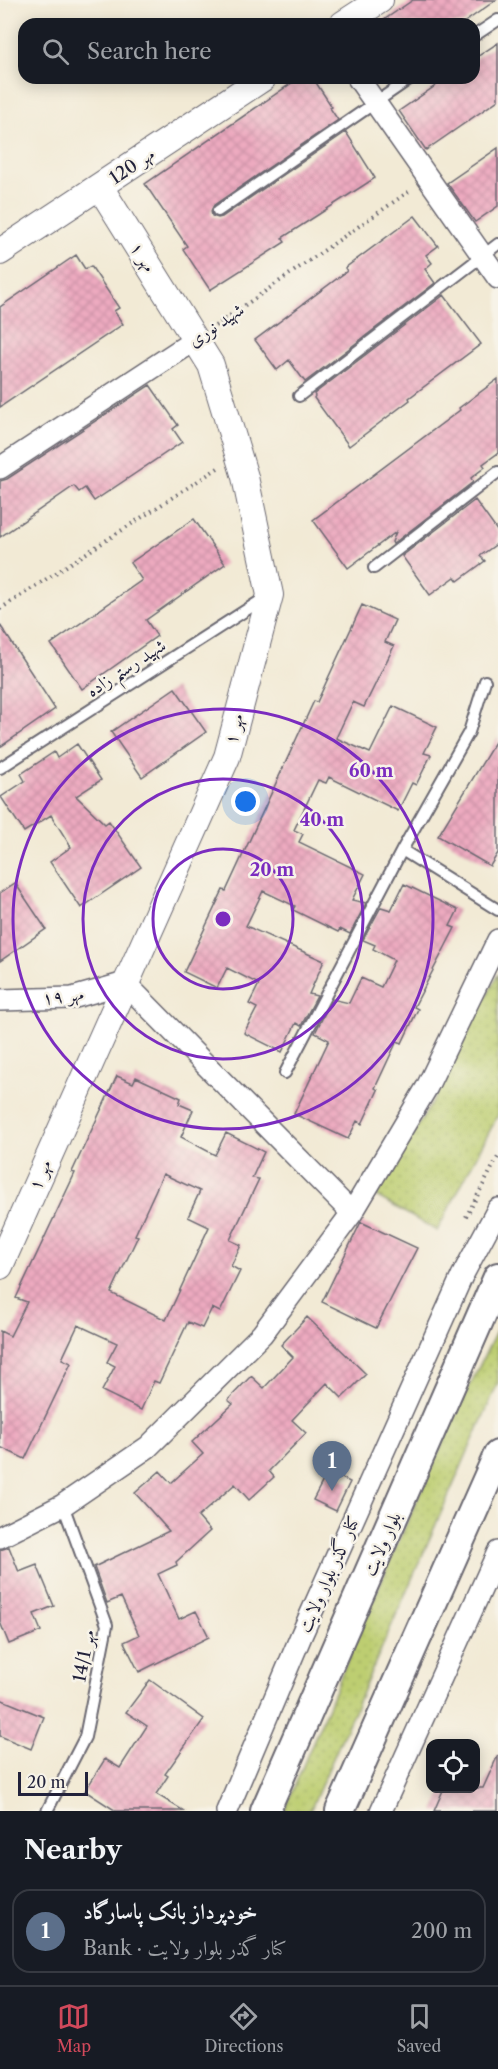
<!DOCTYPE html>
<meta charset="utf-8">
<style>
body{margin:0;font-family:"Libre Caslon Text",Amiri,serif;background:#242831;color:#f1f3f6}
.controls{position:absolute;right:18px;bottom:18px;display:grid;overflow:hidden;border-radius:12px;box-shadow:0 3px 15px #0003}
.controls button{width:54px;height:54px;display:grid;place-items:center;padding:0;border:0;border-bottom:2px solid #363941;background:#171b24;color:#f1f3f6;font:30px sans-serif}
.scale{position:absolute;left:18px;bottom:15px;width:70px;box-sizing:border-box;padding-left:6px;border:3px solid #22223b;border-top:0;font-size:16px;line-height:21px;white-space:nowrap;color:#22223b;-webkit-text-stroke:4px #f7f3e8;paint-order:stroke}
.you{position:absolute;left:246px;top:802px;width:21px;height:21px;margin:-15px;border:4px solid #fff;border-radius:50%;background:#1a73e8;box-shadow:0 0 0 9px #1a73e833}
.badge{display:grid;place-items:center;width:39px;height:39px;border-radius:50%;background:#d1495b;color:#fff;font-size:20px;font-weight:700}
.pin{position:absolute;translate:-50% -50px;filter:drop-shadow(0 2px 3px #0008)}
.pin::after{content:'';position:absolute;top:32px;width:21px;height:18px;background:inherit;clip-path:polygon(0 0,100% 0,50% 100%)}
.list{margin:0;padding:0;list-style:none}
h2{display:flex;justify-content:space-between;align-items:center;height:78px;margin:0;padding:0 24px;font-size:26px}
h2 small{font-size:20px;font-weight:400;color:#9ea1a6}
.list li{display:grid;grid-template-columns:39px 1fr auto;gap:18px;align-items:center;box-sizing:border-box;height:84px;margin:0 12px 12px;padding:0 12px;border:2px solid #363941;border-radius:18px}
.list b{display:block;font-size:22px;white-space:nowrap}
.list p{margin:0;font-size:20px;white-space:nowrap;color:#9ea1a6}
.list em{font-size:20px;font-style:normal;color:#9ea1a6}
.icon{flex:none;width:33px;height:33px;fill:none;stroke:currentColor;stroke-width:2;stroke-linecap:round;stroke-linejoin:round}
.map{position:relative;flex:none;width:498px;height:1811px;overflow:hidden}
.search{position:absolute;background:#171b24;box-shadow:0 3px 15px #0003;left:18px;right:18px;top:18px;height:66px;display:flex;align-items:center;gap:15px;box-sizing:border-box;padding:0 21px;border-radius:18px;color:#9ea1a6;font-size:22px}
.sheet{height:174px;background:#171b24}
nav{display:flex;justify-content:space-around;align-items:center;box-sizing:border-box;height:84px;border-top:2px solid #363941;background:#171b24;font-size:16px;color:#9ea1a6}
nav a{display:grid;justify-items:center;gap:3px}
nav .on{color:#d1495b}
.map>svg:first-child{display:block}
.grass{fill:url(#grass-dots);stroke:#707856;stroke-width:1.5}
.building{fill:url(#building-cross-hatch);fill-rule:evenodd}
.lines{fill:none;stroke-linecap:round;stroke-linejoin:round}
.service-casing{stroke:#6b6871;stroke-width:14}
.minor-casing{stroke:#6b6871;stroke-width:24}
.tertiary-casing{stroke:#6b6871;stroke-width:28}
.secondary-casing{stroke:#6b6871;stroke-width:32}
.path{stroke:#6b6871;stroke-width:4;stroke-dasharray:1.5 4.5;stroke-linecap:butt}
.service{stroke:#fff;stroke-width:10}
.minor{stroke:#fff;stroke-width:21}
.tertiary{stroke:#fff;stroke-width:26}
.secondary{stroke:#fff;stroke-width:28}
.ring{fill:none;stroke:#7b2cbf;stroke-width:3}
.labels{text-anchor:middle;stroke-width:5;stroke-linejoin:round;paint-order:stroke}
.street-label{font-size:18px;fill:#22223b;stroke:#f7f3e8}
.centre{fill:#7b2cbf;stroke:#f7f3e8;stroke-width:3}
.ring-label{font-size:18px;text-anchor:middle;font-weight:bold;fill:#7b2cbf;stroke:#f7f3e8;stroke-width:5;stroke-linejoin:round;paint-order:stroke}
</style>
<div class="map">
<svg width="498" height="1811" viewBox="0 0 498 1811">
<defs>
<pattern id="grass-dots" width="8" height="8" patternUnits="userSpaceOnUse" patternTransform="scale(1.5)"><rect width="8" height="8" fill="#bdce71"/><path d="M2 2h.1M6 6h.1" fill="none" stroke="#a2b163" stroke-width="1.8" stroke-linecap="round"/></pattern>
<pattern id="building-cross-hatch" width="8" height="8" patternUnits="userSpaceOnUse" patternTransform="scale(1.5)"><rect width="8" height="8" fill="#edaac0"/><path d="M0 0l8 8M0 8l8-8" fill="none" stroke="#cb92a6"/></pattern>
</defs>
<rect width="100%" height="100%" fill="#f7f3e8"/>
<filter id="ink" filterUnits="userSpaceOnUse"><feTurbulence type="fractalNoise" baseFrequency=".0167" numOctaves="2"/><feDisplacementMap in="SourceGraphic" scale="12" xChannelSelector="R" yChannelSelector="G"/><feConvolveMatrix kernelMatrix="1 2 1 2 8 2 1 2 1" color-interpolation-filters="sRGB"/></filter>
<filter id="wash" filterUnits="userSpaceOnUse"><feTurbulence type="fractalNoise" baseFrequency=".008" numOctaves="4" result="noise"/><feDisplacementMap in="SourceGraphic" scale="24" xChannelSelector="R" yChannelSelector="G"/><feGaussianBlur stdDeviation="1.35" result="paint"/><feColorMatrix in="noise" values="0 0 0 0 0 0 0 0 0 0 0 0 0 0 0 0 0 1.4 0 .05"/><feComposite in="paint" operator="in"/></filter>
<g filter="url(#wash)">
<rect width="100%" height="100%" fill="#f2ead5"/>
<path class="grass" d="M498,974V1115L437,1231L376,1196L437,1094Z
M498,1328V1383L310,1811H284C352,1649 420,1485 498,1328Z"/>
<g id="blocks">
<path class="building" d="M413,0H496L462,24H378Z
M498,43V100L426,150L399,111L447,78H474V59Z
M299,78H313L332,107L330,108L338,120L214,205L211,211L212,216L218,218L222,217L346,132L375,178L282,238L285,242L210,290L183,249L187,246L145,184Z
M498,148V206L475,222L447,183Z
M415,216L438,246L426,255L432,263L425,269L435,283L305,382L289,360L277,370L255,340L347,271L345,268Z
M76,255L85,269L91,266L119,308L114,311L123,324L0,407V307Z
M444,295L481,344L409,398L410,400L349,446L314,398L315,396L314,394Z
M498,379V453L483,464L485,467L471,478L473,482L393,544L392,542L396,532L348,568L313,520L460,410L459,408Z
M150,385L178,425L173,429L182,442L94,501L85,488L79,492L74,486L0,537V481L7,479Z
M475,500L498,532V543L480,556L485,561L458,581L455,577L430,595L402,556Z
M194,519L225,564L146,620L157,636L82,689L51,644L142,580L130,563Z
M362,605L395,620L385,642L394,646L364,707L353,702L336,738L370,753L393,706L437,727L424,753L431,755L416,785L412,783L398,811L329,777L326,783L318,780L294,830L303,834L299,842L365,874L352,900L366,903L350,934L340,929L338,932L293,910L295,906L263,891L246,926L324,961L309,994L317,996L301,1026L296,1023L282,1052L244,1033L257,1008L249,1004L259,984L227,968L217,988L184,972L223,890L226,891L314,701L317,702Z
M0,625L55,709L0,747Z
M175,688L206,732L142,777L111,732Z
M498,737V853L490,866L438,836Z
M77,744L101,780L76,796L105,824L109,821L141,867L81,908L50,862L71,847L51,815L24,832L1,797L25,781L21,774L54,752L57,758Z
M15,883L46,929L0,961V893Z
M404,884L458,910L450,926L455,928L414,1007L418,1009L402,1043L397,1041L375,1088L378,1090L362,1124L357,1121L348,1139L294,1114L329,1040L315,1033L332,999L349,1003L361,978L381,987L394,960L373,949L375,945L363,940L381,907L391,910Z
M117,1076L133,1083L136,1077L181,1098L179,1104L193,1110L181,1137L215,1155L226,1133L264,1152L252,1178L259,1179L230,1240L241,1245L231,1266L240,1271L220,1312L212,1308L202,1328L188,1322L159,1383L154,1381L141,1410L102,1391L115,1366L107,1362L117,1343L78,1325L62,1359L71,1363L25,1459L0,1447V1331L10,1336L27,1302L16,1298L75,1173L72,1172ZM163,1174L200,1191L188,1217L209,1227L166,1320L111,1293L138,1236L135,1235Z
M361,1222L417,1248L376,1328L322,1302Z
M307,1317L366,1374L342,1398L327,1383L292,1420L306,1433L269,1471L274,1477L249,1500L235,1484L198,1517L210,1531L176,1562L177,1565L158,1574L179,1619L196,1611L209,1637L139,1672L124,1642L139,1635L121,1597L107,1603L94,1567L169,1531L135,1493L160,1471L171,1483L203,1454L192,1442L233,1404L228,1400L251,1376L264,1388L293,1357L281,1345Z
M328,1471L350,1482L336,1511L313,1500Z
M9,1547L19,1572L37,1565L54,1606L34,1614L41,1631L9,1644L0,1622V1550Z
M150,1680L204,1719L165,1774L168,1776L156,1794L184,1811H116L85,1791L105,1759L120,1768L147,1726L126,1712Z
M0,1699L44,1717L31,1749L0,1736Z
M498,1755V1811H434L444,1788H483Z"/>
</g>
</g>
<g filter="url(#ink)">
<use href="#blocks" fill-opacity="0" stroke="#6b6871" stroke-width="1.5"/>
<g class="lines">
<g class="service-casing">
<path id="service" d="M474,36L498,20
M218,211L411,78
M299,396L498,244
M374,568L498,472
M0,768L265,598
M402,850L498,910
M285,1073L402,850L469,732L485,681
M47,1811L85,1737L107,1625L63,1505"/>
</g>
<g class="minor-casing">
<path id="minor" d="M358,78L498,278
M0,468L195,340
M0,1000L72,998L125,983L352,1213
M0,1537L63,1505L148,1447L262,1334L352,1213L427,1087L498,940
M227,1811L301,1636L462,1276L498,1209
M381,1811L498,1552"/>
</g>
<g class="tertiary-casing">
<path id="tertiary" d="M343,24L380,0
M0,252L263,78
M0,1266L227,757L270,595L245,477L211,365L100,187"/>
</g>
<g class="secondary-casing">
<path id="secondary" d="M265,1811L498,1277
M340,1811L498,1455"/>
</g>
<path class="path" d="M215,326L411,190
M0,609L218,468
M466,1217L498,1157"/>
<use href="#service" class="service"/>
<use href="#minor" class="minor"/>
<use href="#tertiary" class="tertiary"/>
<use href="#secondary" class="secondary"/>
</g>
</g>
<g class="ring">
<circle cx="223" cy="919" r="70"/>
<circle cx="223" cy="919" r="140"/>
<circle cx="223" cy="919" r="210"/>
</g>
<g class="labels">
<g class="street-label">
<text transform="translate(132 166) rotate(-34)" y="6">مهر 120</text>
<text transform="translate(143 257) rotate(58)" y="6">مهر ۱</text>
<text transform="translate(216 325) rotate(-34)" y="6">شهید نوری</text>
<text transform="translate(126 668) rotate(-33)" y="6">شهید رستم زاده</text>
<text transform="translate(234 729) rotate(-75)" y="6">مهر ۱</text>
<text transform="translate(63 996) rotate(-6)" y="6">مهر ۱۹</text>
<text transform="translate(40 1175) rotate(-66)" y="6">مهر ۱</text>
<text transform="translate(382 1544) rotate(-66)" y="6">بلوار ولایت</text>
<text transform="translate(329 1574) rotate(-66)" y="6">کنار گذر بلوار ولایت</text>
<text transform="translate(84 1656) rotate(-79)" y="6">مهر 14/1</text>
</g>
</g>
<circle cx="223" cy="919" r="9" class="centre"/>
<g class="ring-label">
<text x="371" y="777">60 m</text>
<text x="322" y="826">40 m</text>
<text x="272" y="876">20 m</text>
</g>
</svg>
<div class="controls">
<button><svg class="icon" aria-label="locate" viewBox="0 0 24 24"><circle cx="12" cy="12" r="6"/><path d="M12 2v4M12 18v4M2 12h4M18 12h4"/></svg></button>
</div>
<div class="scale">20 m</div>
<div class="you"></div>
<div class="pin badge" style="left:332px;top:1491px;background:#5c6f8a">1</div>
<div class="search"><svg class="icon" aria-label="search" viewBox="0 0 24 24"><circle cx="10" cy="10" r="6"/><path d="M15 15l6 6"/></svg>Search here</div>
</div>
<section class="sheet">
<h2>Nearby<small></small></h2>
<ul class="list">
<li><span class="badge" style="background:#5c6f8a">1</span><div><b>خودپرداز بانک پاسارگاد</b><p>Bank · کنار گذر بلوار ولایت</p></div><em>200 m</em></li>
</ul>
</section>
<nav>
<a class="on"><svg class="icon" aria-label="map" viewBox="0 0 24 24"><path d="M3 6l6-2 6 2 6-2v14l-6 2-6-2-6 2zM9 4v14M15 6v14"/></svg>Map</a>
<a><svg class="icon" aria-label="directions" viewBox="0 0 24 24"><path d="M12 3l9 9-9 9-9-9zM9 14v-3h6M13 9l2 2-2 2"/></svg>Directions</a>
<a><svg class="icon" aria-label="saved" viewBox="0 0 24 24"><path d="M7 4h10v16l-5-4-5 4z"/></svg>Saved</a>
</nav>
